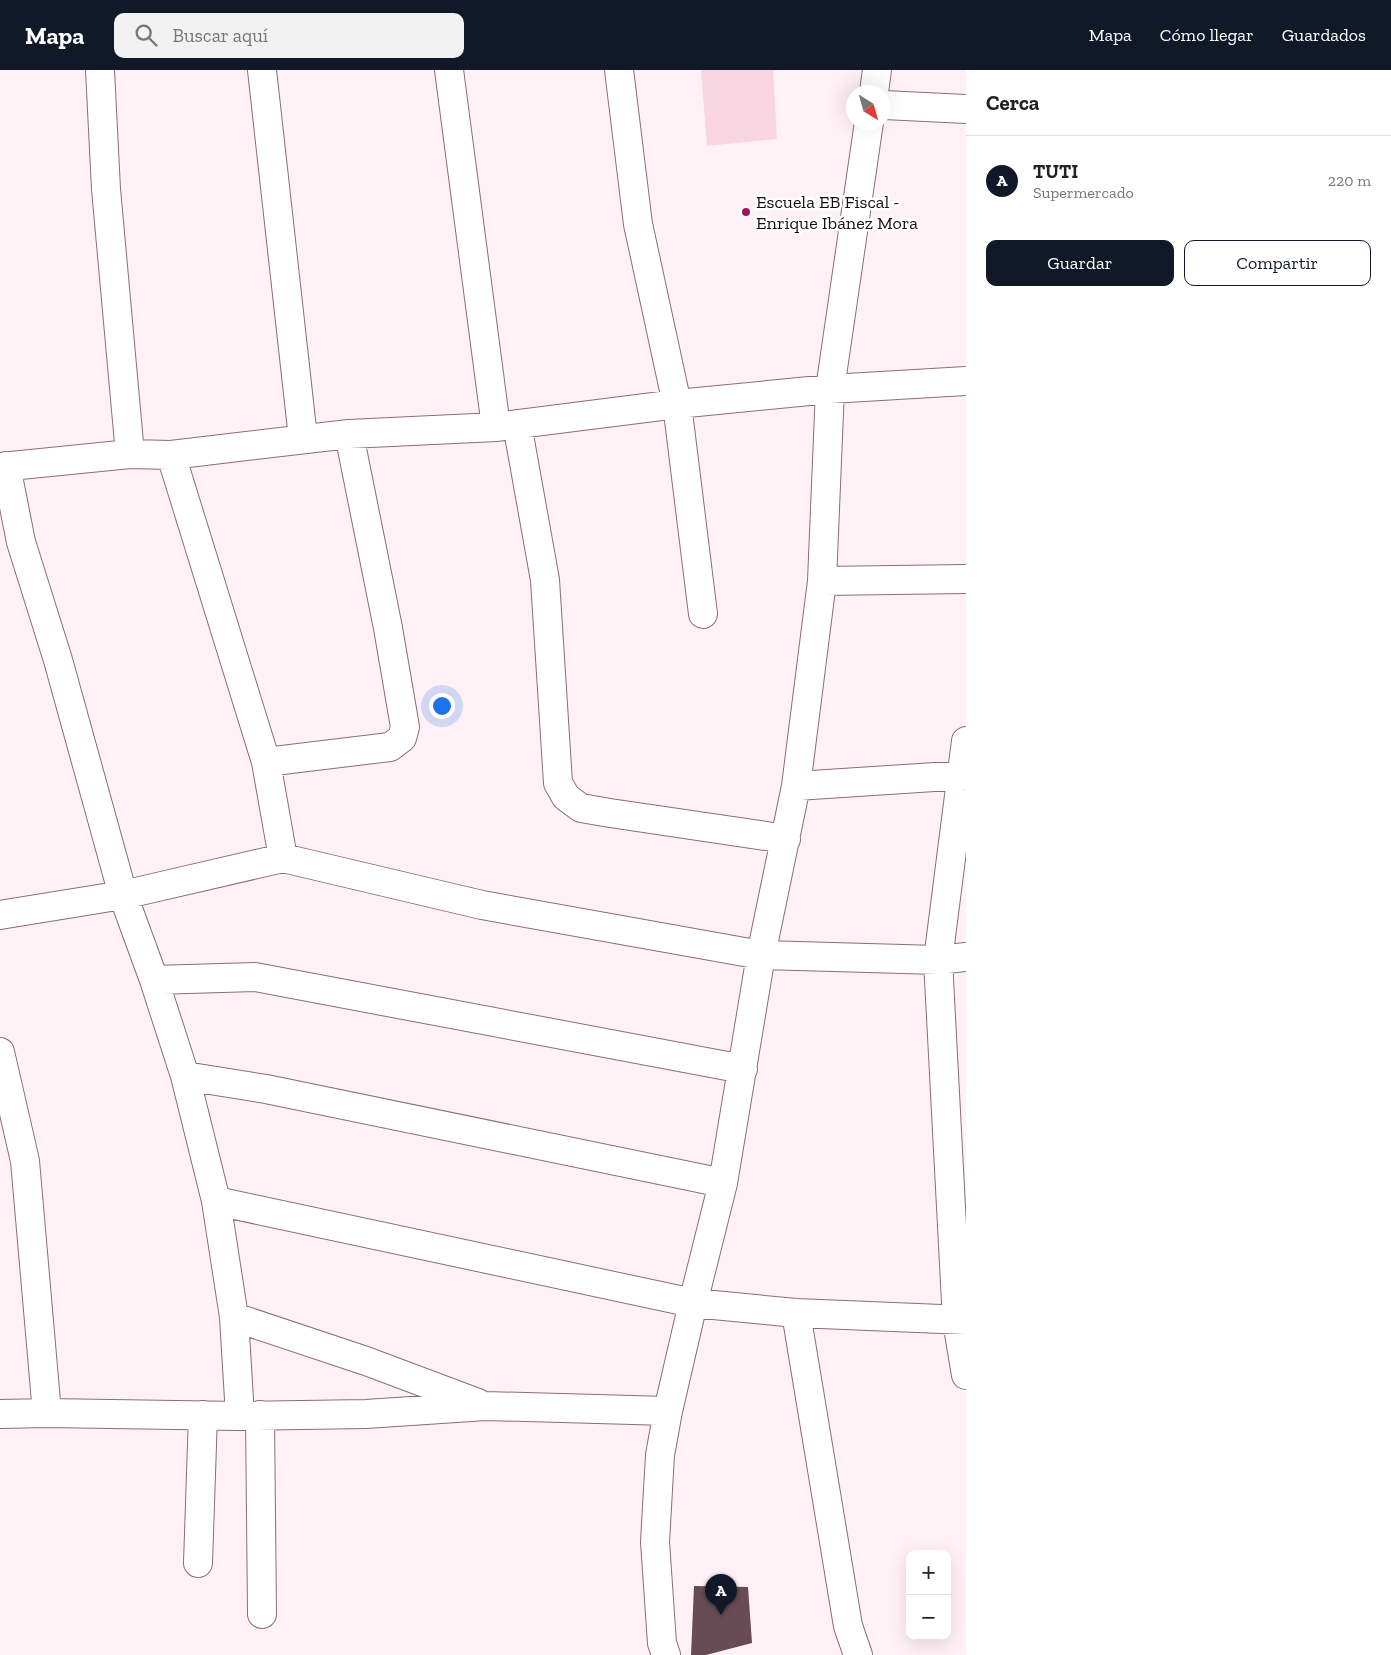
<!DOCTYPE html>
<html lang="es">
<meta charset="utf-8">
<style>
body{margin:0;font-family:"Zilla Slab",serif;background:#f2f2f2;color:#222}
.controls{position:absolute;right:15px;bottom:15px;display:grid;overflow:hidden;border-radius:10px;box-shadow:0 5px 20px #0002}
.controls button{width:45px;height:45px;display:grid;place-items:center;padding:0;border:0;border-bottom:1px solid #e0e0e0;background:#fff;color:#222;font:25px sans-serif}
.compass{position:absolute;left:846px;top:15px;width:45px;height:45px;border-radius:50%;background:#fff;box-shadow:0 5px 20px #0002;rotate:143deg}
.you{position:absolute;left:441px;top:635px;width:18px;height:18px;margin:-12px;border:4px solid #fff;border-radius:50%;background:#1a73e8;box-shadow:0 0 0 8px #1a73e833}
.badge{display:grid;place-items:center;width:32px;height:32px;border-radius:50%;background:#111827;color:#fff;font-size:16px;font-weight:700}
.pin{position:absolute;translate:-50% -41px;filter:drop-shadow(0 1px 2px #0008)}
.pin::after{content:'';position:absolute;top:26px;width:18px;height:15px;background:inherit;clip-path:polygon(0 0,100% 0,50% 100%)}
.list{margin:0;padding:0;list-style:none}
h2{display:flex;justify-content:space-between;align-items:center;height:65px;margin:0;padding:0 20px;font-size:21px}
h2 small{font-size:16px;font-weight:400;color:#767676}
.list li{display:grid;grid-template-columns:32px 1fr auto;gap:15px;align-items:center;box-sizing:border-box;height:90px;padding:0 20px;border-top:1px solid #e0e0e0}
.list b{display:block;font-size:19px;white-space:nowrap}
.list p{margin:0;font-size:16px;white-space:nowrap;color:#767676}
.list em{font-size:16px;font-style:normal;color:#767676}
.actions{display:flex;gap:10px;padding:15px 20px}
.actions a{flex:1;padding:11px 0;border:1px solid #111827;border-radius:10px;text-align:center;font-size:18px;color:#111827}
.actions .main{background:#111827;color:#fff}
.icon{flex:none;width:28px;height:28px;fill:none;stroke:currentColor;stroke-width:2;stroke-linecap:round;stroke-linejoin:round}
.map{position:relative;flex:none;width:966px;height:1585px;overflow:hidden}
header{display:flex;align-items:center;gap:30px;box-sizing:border-box;height:70px;padding:0 25px;background:#111827;color:#fff}
header strong{font-size:24px}
nav{display:flex;gap:28px;margin-inline-start:auto;font-size:18px}
.search{width:350px;height:45px;background:#f2f2f2;display:flex;align-items:center;gap:12px;box-sizing:border-box;padding:0 18px;border-radius:10px;color:#767676;font-size:19px}
main{display:flex}
aside{flex:1;background:#fff}
.map>svg:first-child{display:block}
.green{fill:#f8d5e1}
.building{fill:#674c55}
.lines{fill:none;stroke-linecap:round;stroke-linejoin:round}
.minor-casing{stroke:#8a6d77;stroke-width:30}
.minor{stroke:#fff;stroke-width:28}
.poi-dot{fill:#a1155e;stroke:#fff;stroke-width:2}
.labels{text-anchor:middle;stroke-width:5;stroke-linejoin:round;paint-order:stroke}
.poi-label{font-size:18px;fill:#170c10;stroke:#fff;text-anchor:start}
</style>
<header>
<strong>Mapa</strong>
<div class="search"><svg class="icon" aria-label="search" viewBox="0 0 24 24"><circle cx="10" cy="10" r="6"/><path d="M15 15l6 6"/></svg>Buscar aquí</div>
<nav><a>Mapa</a><a>Cómo llegar</a><a>Guardados</a></nav>
</header>
<main>
<div class="map">
<svg width="966" height="1585" viewBox="0 0 966 1585">
<rect width="100%" height="100%" fill="#fff1f6"/>
<path class="green" d="M701,0H773L777,69L707,76Z"/>
<path class="building" d="M694,1516L748,1517L752,1573L706,1585H691Z"/>
<g class="lines">
<g class="minor-casing">
<path id="minor" d="M100,0L106,119L130,384
M262,0L303,368
M449,0L496,357
M619,0L638,154L677,334L703,544
M874,22L877,0
M884,35L966,39
M517,354L545,510L558,713L566,727L581,738L610,743L786,769
M171,385L266,692L283,788
M6,396L21,472L58,590L123,825L154,910L185,1006L216,1131L234,1247L240,1346
M0,397L130,384L171,385L349,364L496,357L677,334L830,319L966,311
M822,511L966,509
M966,671L938,890L957,1251L966,1305
M266,692L390,677L402,668L405,657L388,558L349,364
M796,716L966,705
M0,845L123,825L283,788L482,835L761,885L938,890L966,887
M154,910L255,907L743,999
M0,982L25,1091L47,1343
M185,1006L266,1019L723,1113
M216,1131L693,1233L796,1243L966,1250
M796,1243L848,1556L858,1585
M234,1247L366,1291L478,1333
M0,1344L47,1343L240,1346L366,1344L486,1336L668,1341
M260,1345L262,1544
M198,1493L203,1345
M666,1585L662,1573L655,1472L660,1385L668,1341L693,1233L723,1113L761,885L796,716L822,511L830,319L869,52"/>
</g>
<use href="#minor" class="minor"/>
</g>
<circle class="poi-dot" cx="746" cy="142" r="5"/>
<g class="labels">
<g class="poi-label">
<text x="756" y="138">Escuela EB Fiscal -<tspan x="756" dy="21">Enrique Ibánez Mora</tspan></text>
</g>
</g>
</svg>
<div class="controls">
<button>+</button>
<button>−</button>
</div>
<svg class="compass" viewBox="-18 -18 36 36"><path d="M0-13l5 13h-10z" fill="#e53935"/><path d="M0 13l5-13h-10z" fill="#767676"/></svg>
<div class="you"></div>
<div class="pin badge" style="left:721px;top:1545px">A</div>
</div>
<aside>
<h2>Cerca<small></small></h2>
<ul class="list">
<li><span class="badge">A</span><div><b>TUTI</b><p>Supermercado</p></div><em>220 m</em></li>
</ul>
<div class="actions"><a class="main">Guardar</a><a>Compartir</a></div>
</aside>
</main>
